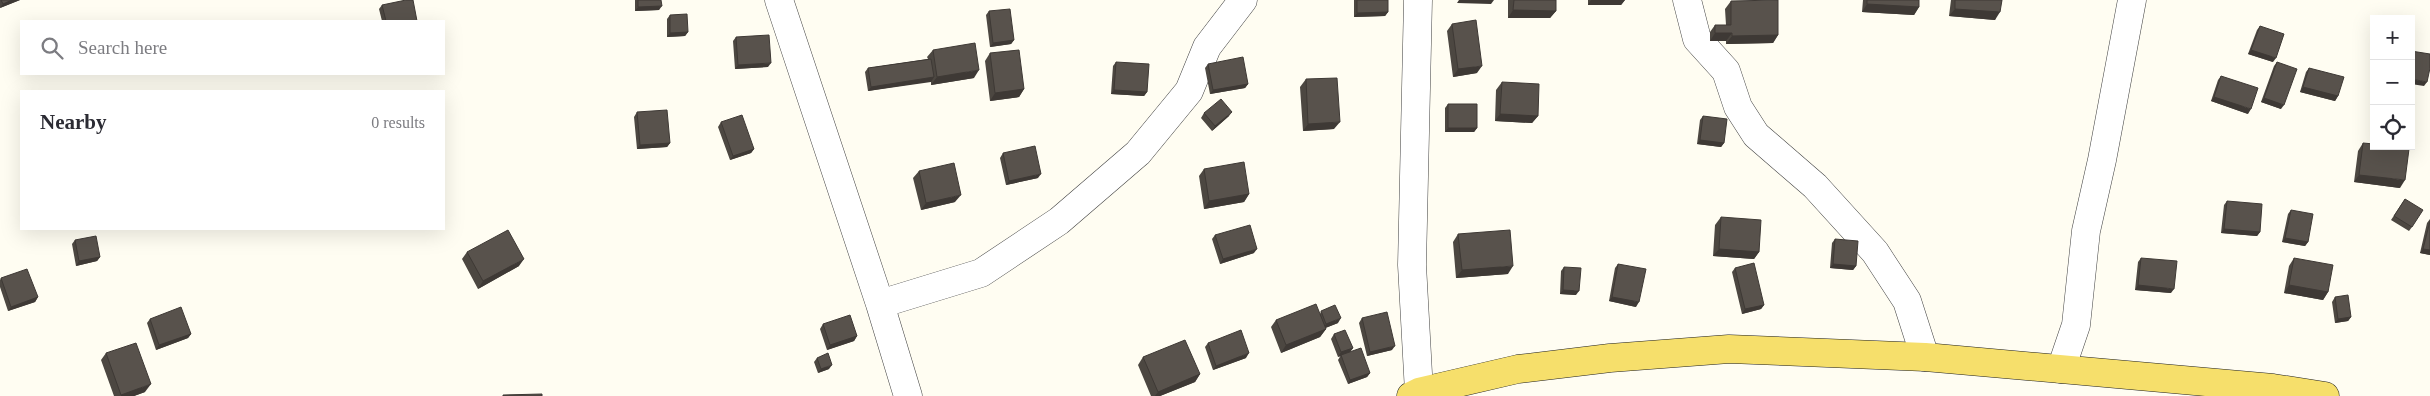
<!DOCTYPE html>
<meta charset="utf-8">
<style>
body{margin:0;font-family:Georgia,serif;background:#f2f2f3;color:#2b2b33}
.controls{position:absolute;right:15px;top:15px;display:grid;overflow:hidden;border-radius:0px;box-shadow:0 5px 20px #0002}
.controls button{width:45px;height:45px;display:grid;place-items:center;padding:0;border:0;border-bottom:1px solid #e1e1e2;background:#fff;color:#2b2b33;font:25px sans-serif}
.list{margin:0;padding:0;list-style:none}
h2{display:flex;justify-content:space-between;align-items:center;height:65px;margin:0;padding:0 20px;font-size:21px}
h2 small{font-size:16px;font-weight:400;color:#7c7c81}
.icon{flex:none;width:28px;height:28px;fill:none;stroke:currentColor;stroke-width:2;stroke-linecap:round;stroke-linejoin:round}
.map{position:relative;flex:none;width:2430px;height:396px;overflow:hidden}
.search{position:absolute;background:#fff;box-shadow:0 5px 20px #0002;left:20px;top:20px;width:425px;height:55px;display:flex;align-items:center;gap:12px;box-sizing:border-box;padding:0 18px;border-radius:0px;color:#7c7c81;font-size:19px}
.panel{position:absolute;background:#fff;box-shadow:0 5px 20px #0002;left:20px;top:90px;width:425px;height:140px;border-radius:0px}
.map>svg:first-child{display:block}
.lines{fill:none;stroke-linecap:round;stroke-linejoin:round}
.minor-casing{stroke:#424242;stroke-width:29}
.major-casing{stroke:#202020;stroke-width:29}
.minor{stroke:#fff;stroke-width:28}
.major{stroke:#f6df6b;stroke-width:28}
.wall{fill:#4c4741}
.shaded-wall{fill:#3e3935}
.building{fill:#58524c;stroke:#3e3935}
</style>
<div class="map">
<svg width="2430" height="396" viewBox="0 0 2430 396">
<rect width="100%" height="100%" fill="#fffdf2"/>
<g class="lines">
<g class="minor-casing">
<path id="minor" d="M779,0L880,304L908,396
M1418,0L1412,265L1419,392
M1687,0L1697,39L1726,71L1738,107L1756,135L1815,186L1875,252L1907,301L1925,357
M880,304L981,273L1059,221L1138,153L1189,91L1207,47L1243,0
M2061,369L2076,325L2086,231L2102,160L2132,0"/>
</g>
<g class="major-casing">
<path id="major" d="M1411,396L1419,392L1518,369L1610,358L1729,349L1925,357L2273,388L2325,396"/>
</g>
<use href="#minor" class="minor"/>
<use href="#major" class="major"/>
</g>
<path class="wall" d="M0,0H20L0,8Z
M635,0H661L659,10L635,11Z
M1354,0H1388V12L1385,16L1354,17Z
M1508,0H1556V11L1550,18H1508Z
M1588,0H1625L1621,5H1588Z
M1863,0H1919V7L1914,15L1862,12Z
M1951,0H2002L1995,20L1949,16Z
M1731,1L1778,35L1773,43L1726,44V41H1710V32L1715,25H1726L1725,9Z
M382,5L417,21H382L379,9Z
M989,11L1014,40L1011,44L990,47L986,15Z
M670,15L688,32L685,36L667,37V19Z
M1452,24L1477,73L1453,77L1447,31Z
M2260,26L2273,62L2248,54L2257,30Z
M736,37L768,67L735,69L733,41Z
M933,50L974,78L931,85V81L868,91L865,72L868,68L928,59L927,57Z
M990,53L1024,89L1019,97L990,101L985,61Z
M1116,62L1147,92L1144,96L1111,94L1113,66Z
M2277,62L2281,109L2261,102L2274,66Z
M1208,64L1248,84L1245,88L1210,94L1205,68Z
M2309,68L2338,96L2335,101L2300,92L2306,72Z
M2221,76L2248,114L2211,101L2218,80Z
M1306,79L1334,129L1303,131L1300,87Z
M1502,82L1538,116L1532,123L1495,121L1496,90Z
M1448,104L1477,128L1474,132H1445V108Z
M637,112L670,143L667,147L637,149L634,117Z
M1204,113L1229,116L1212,131L1201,118Z
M1703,116L1724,143L1721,147L1697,144L1700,120Z
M721,122L754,149L751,153L730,160L718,127Z
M2363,143L2400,188L2354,182L2358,151Z
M1003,153L1038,178L1006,185L1000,158Z
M1204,169L1249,194L1244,202L1204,209L1199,176Z
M919,171L955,202L921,210L913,178Z
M2405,199L2412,227L2409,231L2391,220Z
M2227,201L2260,232L2257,236L2221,233L2224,205Z
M2291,210L2308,242L2305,246L2282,242L2288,214Z
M1721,217L1759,252L1754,259L1713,256L1715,225Z
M2430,219V255L2420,253L2427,223Z
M1458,234L1508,274L1456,278L1453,242Z
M1215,235L1254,253L1220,264L1212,239Z
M1835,239L1856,266L1853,270L1830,268L1832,243Z
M75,240L100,257L97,261L76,266L72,244Z
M467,252L519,266L478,289L462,259Z
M2141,258L2171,293L2135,290L2138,262Z
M2294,258L2328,292L2323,300L2284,293L2289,266Z
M1618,264L1636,307L1609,301L1615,268Z
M1564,267L1576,295L1560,294L1561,271Z
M1735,268L1764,305L1761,309L1742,314L1732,272Z
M1,278L38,297L35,302L8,311L0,287V280Z
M2335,297L2351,317L2348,321L2335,323L2332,302Z
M1321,311L1338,323L1325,328L1326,329L1320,337L1281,353L1271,327L1276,320L1320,314Z
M1362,318L1392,350L1367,356L1359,323Z
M150,319L191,334L188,338L156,350L147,323Z
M823,324L857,336L854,341L827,350L820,329Z
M1334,334L1353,348L1350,352L1370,373L1367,377L1348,384L1338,360L1341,355L1346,354L1338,357L1331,339Z
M1208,343L1246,358L1213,370L1205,347Z
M106,353L145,392L134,396H114L101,360Z
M1143,357L1200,374L1195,382L1160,396H1151L1138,365Z
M817,358L829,369L818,373L814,362Z"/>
<path class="shaded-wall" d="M12,0H20L0,8L3,4Z
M1459,0H1494L1491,4L1457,3Z
M1591,0H1625L1621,5H1588Z
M1867,4L1919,7L1914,15L1862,12Z
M662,6L659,10L635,11L638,7Z
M1955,9L2000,12L1995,20L1949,16Z
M1513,10L1556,11L1550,18H1508Z
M1388,12L1385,16L1354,17L1357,13Z
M688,32L685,36L667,37L670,33Z
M1715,33H1732L1726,41H1710Z
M1778,35L1773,43L1726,44L1732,36Z
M1014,40L1011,44L990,47L993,43Z
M2251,50L2276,58L2273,62L2248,54Z
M771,63L768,67L735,69L738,65Z
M1482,66L1477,73L1453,77L1458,69Z
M979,70L974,78L931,85L937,77Z
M934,77L931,82L868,91L871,87Z
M2411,79L2427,82L2424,86L2411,84Z
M1248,84L1245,88L1210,94L1213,90Z
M2303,87L2338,96L2335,101L2300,92Z
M1024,89L1019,97L990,101L995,93Z
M1114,90L1147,92L1144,96L1111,94Z
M2214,97L2251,109L2248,114L2211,101Z
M2264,98L2284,105L2281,109L2261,102Z
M1232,112L1229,116L1212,131L1215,126Z
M1500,114L1538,116L1532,123L1495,121Z
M1340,122L1334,129L1303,131L1308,124Z
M1448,128H1477L1474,132H1445Z
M1700,140L1724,143L1721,147L1697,144Z
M670,143L667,147L637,149L640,145Z
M754,149L751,153L730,160L733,156Z
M1041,174L1038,178L1006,185L1009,181Z
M2359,175L2405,180L2400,188L2354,182Z
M1249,194L1244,202L1204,209L1209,201Z
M961,195L955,202L921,210L926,203Z
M2224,229L2260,232L2257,236L2221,233Z
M2285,238L2308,242L2305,246L2282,242Z
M1257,249L1254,253L1220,264L1223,259Z
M1719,249L1759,252L1754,259L1713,256Z
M2423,249L2430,250V255L2420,253Z
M100,257L97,261L76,266L79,261Z
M524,259L519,266L478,289L483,281Z
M1833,264L1856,266L1853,270L1830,268Z
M1513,266L1508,274L1456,278L1462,270Z
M2138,285L2174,289L2171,293L2135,290Z
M2289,285L2328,292L2323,300L2284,293Z
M1563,290L1579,291L1576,295L1560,294Z
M38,297L35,302L8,311L11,307Z
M1612,297L1639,302L1636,307L1609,301Z
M1764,305L1761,309L1742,314L1745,309Z
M2351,317L2348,321L2335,323L2338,319Z
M1341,318L1338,323L1323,329L1326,324Z
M1326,329L1320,337L1281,353L1286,345Z
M191,334L188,338L156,350L159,345Z
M857,336L854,341L827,350L830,345Z
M1395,346L1392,350L1367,356L1370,352Z
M1353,348L1350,352L1338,357L1341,352Z
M1249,353L1246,358L1213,370L1216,366Z
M832,365L829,369L818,373L821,369Z
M1370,373L1367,377L1348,384L1350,380Z
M1200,374L1195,382L1160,396H1155L1158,392Z
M151,384L145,392L134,396H121V395Z"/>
<path class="building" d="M1,0H12L3,4Z
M406,0H413L417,21H386L382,5Z
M638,0H661L662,6L638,7Z
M1357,0H1388V12L1357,13Z
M1514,0H1556V11L1513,10Z
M1778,0V35L1732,36V33H1715V25H1731V1Z
M1867,0H1919V7L1867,4Z
M1955,0H2002L2000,12L1955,9Z
M1010,9L1014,40L993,43L989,11Z
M687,14L688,32L670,33V15Z
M1476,20L1482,66L1458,69L1452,24Z
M2260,26L2284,34L2276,58L2251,50Z
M769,35L771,63L738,65L736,37Z
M975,43L979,70L937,77L933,50Z
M1019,50L1024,89L995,93L990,53Z
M2411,51L2430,54V68L2427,82L2411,79Z
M1243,57L1248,84L1213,90L1208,64Z
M931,59L934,77L871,87L868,68Z
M1116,62L1149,64L1147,92L1114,90Z
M2277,62L2297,69L2284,105L2264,98Z
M2309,68L2344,77L2338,96L2303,87Z
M2221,76L2258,88L2251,109L2214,97Z
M1337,78L1340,122L1308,124L1306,79Z
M1502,82L1539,84L1538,116L1500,114Z
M1221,99L1232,112L1215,126L1204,113Z
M1448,104H1477V128H1448Z
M667,110L670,143L640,145L637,112Z
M742,115L754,149L733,156L721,122Z
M1703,116L1727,119L1724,143L1700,140Z
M2363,143L2374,144V146H2389L2409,149L2405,180L2359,175Z
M1035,146L1041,174L1009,181L1003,153Z
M1244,162L1249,194L1209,201L1204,169Z
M954,163L961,195L926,203L919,171Z
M2405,199L2423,210L2412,227L2394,216Z
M2227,201L2262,204L2260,232L2224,229Z
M2291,210L2313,214L2308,242L2285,238Z
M1721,217L1761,220L1759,252L1719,249Z
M2430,221V250L2423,249Z
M1250,225L1257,249L1223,259L1215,235Z
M508,230L524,259L483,281L467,252Z
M1510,230L1513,266L1462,270L1458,234Z
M96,236L100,257L79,261L75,240Z
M1835,239L1858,241L1856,266L1833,264Z
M2141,258L2177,261L2174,289L2138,285Z
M2294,258L2333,265L2328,292L2289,285Z
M1754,263L1764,305L1745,309L1735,268Z
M1618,264L1646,269L1639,302L1612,297Z
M1564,267L1581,268L1579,291L1563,290Z
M27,269L38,297L11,307L1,278Z
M2348,295L2351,317L2338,319L2335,297Z
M1316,304L1326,329L1286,345L1276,320Z
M1335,305L1341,318L1326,324L1321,311Z
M181,307L191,334L159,345L150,319Z
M1387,312L1395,346L1370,352L1362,318Z
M850,315L857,336L830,345L823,324Z
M1241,330L1249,353L1216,366L1208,343Z
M1345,330L1353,348L1341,352L1334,334Z
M1185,340L1200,374L1158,392L1143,357Z
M136,343L151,384L121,395L106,353Z
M1361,348L1370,373L1350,380L1341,355Z
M828,353L832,365L821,369L817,358Z
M542,394V396H503V395Z"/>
</svg>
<div class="controls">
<button>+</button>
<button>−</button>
<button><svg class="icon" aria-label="locate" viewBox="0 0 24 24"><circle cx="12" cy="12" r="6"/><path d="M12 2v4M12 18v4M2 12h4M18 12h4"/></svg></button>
</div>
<div class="search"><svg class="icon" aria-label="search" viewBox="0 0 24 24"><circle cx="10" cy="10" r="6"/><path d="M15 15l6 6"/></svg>Search here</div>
<section class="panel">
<h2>Nearby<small>0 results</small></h2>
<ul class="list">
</ul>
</section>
</div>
